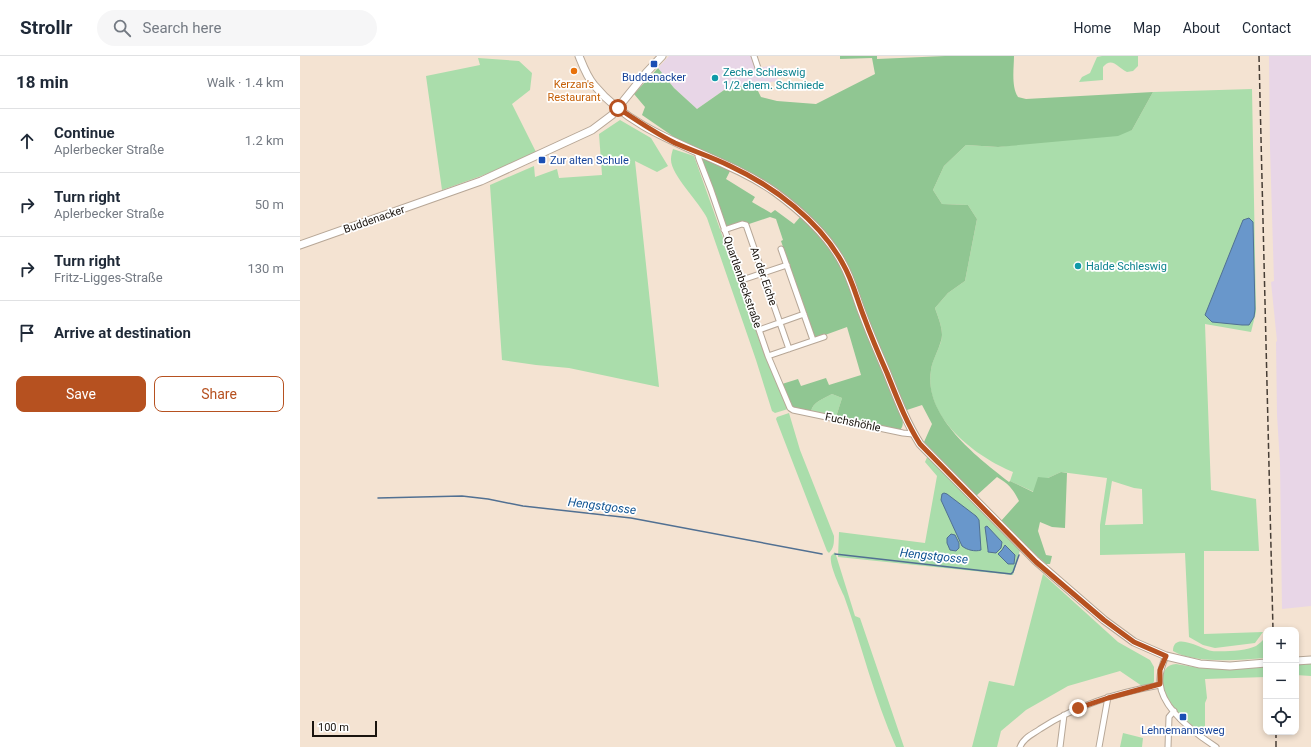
<!DOCTYPE html>
<meta charset="utf-8">
<style>
body{margin:0;font-family:Roboto,sans-serif;background:#f6f6f7;color:#1f2937}
.controls{position:absolute;right:12px;bottom:12px;display:grid;overflow:hidden;border-radius:8px;box-shadow:0 2px 6px #0003}
.controls button{width:36px;height:36px;display:grid;place-items:center;padding:0;border:0;border-bottom:1px solid #e0e1e3;background:#fff;color:#1f2937;font:20px sans-serif}
.scale{position:absolute;left:12px;bottom:10px;width:65px;box-sizing:border-box;padding-left:4px;border:2px solid #1a140e;border-top:0;font-size:11px;line-height:14px;white-space:nowrap;color:#1a140e;-webkit-text-stroke:3px #fff;paint-order:stroke}
.stop{position:absolute;width:12px;height:12px;margin:-9px;border:3px solid #b65120;border-radius:50%;background:#fff}
.stop.end{background:#b65120;border-color:#fff;box-shadow:0 1px 4px #0008}
.list{margin:0;padding:0;list-style:none}
h2{display:flex;justify-content:space-between;align-items:center;height:52px;margin:0;padding:0 16px;font-size:17px}
h2 small{font-size:13px;font-weight:400;color:#747a83}
.list li{display:grid;grid-template-columns:26px 1fr auto;gap:12px;align-items:center;box-sizing:border-box;height:64px;padding:0 16px;border-top:1px solid #e0e1e3}
.list b{display:block;font-size:15px;white-space:nowrap}
.list p{margin:0;font-size:13px;white-space:nowrap;color:#747a83}
.list em{font-size:13px;font-style:normal;color:#747a83}
.actions{display:flex;gap:8px;padding:12px 16px}
.actions a{flex:1;padding:9px 0;border:1px solid #b65120;border-radius:8px;text-align:center;font-size:14px;color:#b65120}
.actions .main{background:#b65120;color:#fff}
.icon{flex:none;width:22px;height:22px;fill:none;stroke:currentColor;stroke-width:2;stroke-linecap:round;stroke-linejoin:round}
.map{position:relative;flex:none;width:1011px;height:691px;overflow:hidden}
header{display:flex;align-items:center;gap:24px;box-sizing:border-box;height:56px;padding:0 20px;background:#fff;border-bottom:1px solid #e0e1e3}
header strong{font-size:19px}
nav{display:flex;gap:22px;margin-inline-start:auto;font-size:14px}
.search{width:280px;height:36px;background:#f6f6f7;display:flex;align-items:center;gap:10px;box-sizing:border-box;padding:0 14px;border-radius:22px;color:#747a83;font-size:15px}
main{display:flex}
aside{flex:1;background:#fff}
.map>svg:first-child{display:block}
.industrial{fill:#e8d6e7}
.green{fill:#aaddab;fill-rule:evenodd}
.forest{fill:#90c692}
.water{fill:#6997cb;stroke:#517092}
.lines{fill:none;stroke-linecap:round;stroke-linejoin:round}
.stream{stroke:#517092;stroke-width:1.5}
.street-casing{stroke:#b7a797;stroke-width:7}
.secondary-casing{stroke:#b7a797;stroke-width:9}
.street{stroke:#fff;stroke-width:5}
.secondary{stroke:#fff;stroke-width:7}
.rail{stroke:#473e36;stroke-width:1.5;stroke-dasharray:6 3;stroke-linecap:butt}
.route{stroke:#b65120;stroke-width:5}
.transit-dot{fill:#1a4fb4;stroke:#fff;stroke-width:1.5}
.food-dot{fill:#e8710a;stroke:#fff;stroke-width:1.5}
.culture-dot{fill:#0f9aa8;stroke:#fff;stroke-width:1.5}
.labels{text-anchor:middle;stroke-width:3.5;stroke-linejoin:round;paint-order:stroke}
.culture-label{font-size:11px;fill:#0d838f;stroke:#fff;text-anchor:start}
.transit-label{font-size:11px;fill:#164399;stroke:#fff}
.food-label{font-size:11px;fill:#c56008;stroke:#fff}
.street-label{font-size:11px;fill:#1a140e;stroke:#fff}
.water-label{font-size:12px;font-style:italic;fill:#105493;stroke:#fff}
</style>
<header>
<strong>Strollr</strong>
<div class="search"><svg class="icon" aria-label="search" viewBox="0 0 24 24"><circle cx="10" cy="10" r="6"/><path d="M15 15l6 6"/></svg>Search here</div>
<nav><a>Home</a><a>Map</a><a>About</a><a>Contact</a></nav>
</header>
<main>
<aside>
<h2>18 min<small>Walk · 1.4 km</small></h2>
<ul class="list">
<li><svg class="icon" aria-label="ahead" viewBox="0 0 24 24"><path d="M12 20V5M6 11l6-6 6 6"/></svg><div><b>Continue</b><p>Aplerbecker Straße</p></div><em>1.2 km</em></li>
<li><svg class="icon" aria-label="right" viewBox="0 0 24 24"><path d="M7 20v-9h11M14 6l5 5-5 5"/></svg><div><b>Turn right</b><p>Aplerbecker Straße</p></div><em>50 m</em></li>
<li><svg class="icon" aria-label="right" viewBox="0 0 24 24"><path d="M7 20v-9h11M14 6l5 5-5 5"/></svg><div><b>Turn right</b><p>Fritz-Ligges-Straße</p></div><em>130 m</em></li>
<li><svg class="icon" aria-label="arrive" viewBox="0 0 24 24"><path d="M6 21V4h12l-3 4 3 4H6"/></svg><div><b>Arrive at destination</b></div></li>
</ul>
<div class="actions"><a class="main">Save</a><a>Share</a></div>
</aside>
<div class="map">
<svg width="1011" height="691" viewBox="0 0 1011 691">
<rect width="100%" height="100%" fill="#f4e3d2"/>
<path class="industrial" d="M369,0H454L458,12L475,9L478,25L427,32L397,53L374,32L358,12Z
M969,0H1011V550L982,553L980,407L977,359L976,286L977,285L971,226L974,225L970,92Z"/>
<path class="green" d="M802,0H838V10L833,15L827,16C818,12 812,0 803,11V24L779,26L782,21L790,17L797,1Z
M178,2L219,5L232,17L230,34L212,48L237,98L181,120L142,134L126,20L180,9Z
M952,33L956,256L951,276L905,268L911,434L956,443L959,495H904V578L963,576L955,587L915,592L903,589L889,581L885,497L800,499V469L807,422L761,416L748,422L734,436L710,425L713,416C675,400 623,361 631,314C632,303 642,289 642,279C642,270 638,261 635,252L648,237L665,225L677,163L668,149L642,148L633,134L644,110L666,89L698,91L832,74L853,36ZM812,425L834,432L842,433L843,468L805,469Z
M320,64L351,82L368,110L357,116L335,105L359,331L269,312L236,309L202,304L190,129L234,110L235,121L257,113L259,122L302,119L299,78Z
M373,93L394,100L465,300L488,353L475,357L472,355L456,304L407,162C400,147 370,118 371,103C371,100 372,96 373,93Z
M532,338L542,342L536,361L511,355C513,346 523,343 532,338Z
M489,357L500,394L534,480C534,487 534,492 529,497L527,495L476,363L477,361Z
M628,399L720,494L713,519L538,501L539,476L625,487L637,420L625,406Z
M535,496L555,560L560,562L604,691H596C574,642 562,590 544,540C540,531 529,509 531,500Z
M743,518L818,586L850,604L854,611V625L853,628L842,630L820,615L768,630L726,654L701,675L697,691H672L689,625L714,630Z
M965,582H966V602C939,604 895,608 873,595C873,574 903,594 912,595C922,596 946,595 956,590C959,588 962,585 965,582Z
M1011,607V620L996,619V608Z
M876,608L900,612L920,613L966,610V621L905,623L907,642L905,647V680L892,670L884,661H882C877,655 871,648 867,641C861,629 859,609 876,608Z
M823,677L843,682L842,691H820Z"/>
<path class="forest" d="M540,0H577V3L645,0H714C714,12 711,30 718,41L726,43L853,36L832,74L818,80L698,91L666,89L644,110L633,134L642,148L668,149L677,163L665,225L648,237L635,252C638,261 642,270 642,279C642,288 632,304 631,314C623,360 677,401 709,426L710,425L733,436L738,421L748,422L761,416L767,417L765,472L752,471L740,466L738,475L746,499L752,500L750,508H746L717,482L701,465L719,445C713,433 709,428 697,421L676,440L624,386L632,368L622,349L604,355L540,201L492,149L414,102L374,81L342,59L345,51L334,38L358,12L374,32L397,53L427,32L455,29L461,41L477,45L516,48L575,18L572,2L540,3Z
M402,101L431,113L426,123L455,141L452,146L471,157L475,154L494,168L501,160L530,191L543,212L601,356C602,362 605,369 600,374L536,361L542,342L532,338C523,343 513,346 511,355L491,351L482,328L498,323L501,330L526,322L529,329L561,319L547,271L514,283L481,185L483,184L476,163L470,161L449,168L442,167L425,172L401,102Z"/>
<path class="water" d="M949,162L953,166L955,253L954,261L949,269H942L912,266L905,259L943,164Z
M644,437L647,438L676,460L679,464L681,494C675,496 667,494 662,490L641,444L642,438Z
M687,470L702,486L701,492L696,497L688,496V494L685,471Z
M651,478L655,479L659,487V492L656,495L650,494L647,487V482Z
M705,489L715,499L714,508H708L698,498L702,494Z"/>
<g class="lines">
<path class="stream" d="M78,442L162,440L188,443L223,450L331,462L522,498
M535,498L711,518L713,516L719,499"/>
<g class="street-casing">
<path id="street" d="M454,0L458,12
M399,97L398,100L399,103L411,134L468,300L490,352L493,354L603,377L613,378
M424,174L442,168L446,169L489,293
M481,193L513,284
M442,224L487,209
M459,274L504,258
M468,300L524,281
M866,600C862,609 859,617 860,627C862,653 896,678 916,691
M720,691C723,682 733,678 740,673C777,649 816,637 860,629
M760,691L764,659
M799,691L808,641
M868,691L869,661L874,655"/>
</g>
<g class="secondary-casing">
<path id="secondary" d="M279,0C283,10 287,21 294,29C340,85 418,96 475,136C501,155 528,179 543,208C552,224 556,242 563,259C570,278 579,298 587,317C597,342 606,366 620,388L736,505L804,564L834,586L866,600L900,608L930,610L966,607
M0,189L181,125L292,74L312,59L346,17L362,0
M996,605L1011,604"/>
</g>
<use href="#street" class="street"/>
<use href="#secondary" class="secondary"/>
<path class="rail" d="M959,0L973,574
M976,676V691"/>
</g>
<g class="lines">
<path class="route" d="M318,52C336,64 355,77 375,87C393,95 412,101 430,110C473,130 520,165 543,208C553,225 557,244 564,261C571,280 579,299 587,317C597,342 606,366 620,388L736,506L804,564L834,586L866,600L860,614V628L808,642L778,652"/>
</g>
<g class="transit-dot">
<rect x="350" y="4" width="8" height="8" rx="2"/>
<rect x="238" y="100" width="8" height="8" rx="2"/>
<rect x="879" y="657" width="8" height="8" rx="2"/>
</g>
<circle class="food-dot" cx="274" cy="15" r="4"/>
<g class="culture-dot">
<circle cx="415" cy="22" r="4"/>
<circle cx="778" cy="210" r="4"/>
</g>
<g class="labels">
<g class="culture-label">
<text x="423" y="20">Zeche Schleswig<tspan x="423" dy="13">1/2 ehem. Schmiede</tspan></text>
<text x="786" y="214">Halde Schleswig</text>
</g>
<g class="transit-label">
<text x="354" y="25">Buddenacker</text>
<text x="250" y="108" text-anchor="start">Zur alten Schule</text>
<text x="883" y="678">Lehnemannsweg</text>
</g>
<g class="food-label">
<text x="274" y="32">Kerzan's<tspan x="274" dy="13">Restaurant</tspan></text>
</g>
<g class="street-label">
<text transform="translate(74 163) rotate(-19)" y="4">Buddenacker</text>
<text transform="translate(464 220) rotate(71)" y="4">An der Eiche</text>
<text transform="translate(443 226) rotate(71)" y="4">Quartlenbeckstraße</text>
<text transform="translate(553 366) rotate(12)" y="4">Fuchshöhle</text>
</g>
<g class="water-label">
<text transform="translate(302 450) rotate(7)" y="4">Hengstgosse</text>
<text transform="translate(634 500) rotate(6)" y="4">Hengstgosse</text>
</g>
</g>
</svg>
<div class="controls">
<button>+</button>
<button>−</button>
<button><svg class="icon" aria-label="locate" viewBox="0 0 24 24"><circle cx="12" cy="12" r="6"/><path d="M12 2v4M12 18v4M2 12h4M18 12h4"/></svg></button>
</div>
<div class="scale">100 m</div>
<div class="stop" style="left:318px;top:52px"></div>
<div class="stop end" style="left:778px;top:652px"></div>
</div>
</main>
